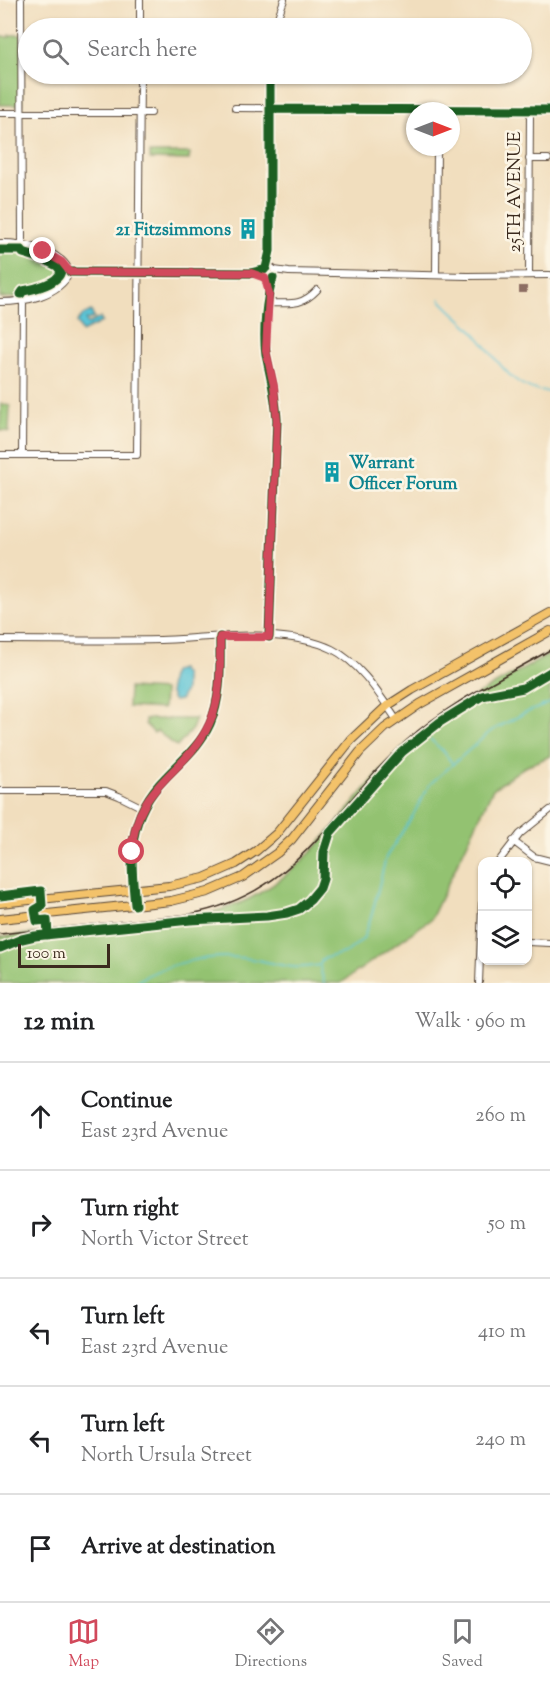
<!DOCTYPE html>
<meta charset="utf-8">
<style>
body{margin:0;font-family:"Sorts Mill Goudy",serif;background:#f2f2f2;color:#202124}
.controls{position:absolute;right:18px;bottom:18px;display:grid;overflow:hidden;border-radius:12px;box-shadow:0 2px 4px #0004}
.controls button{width:54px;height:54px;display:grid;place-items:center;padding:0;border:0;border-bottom:2px solid #e0e0e0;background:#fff;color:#202124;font:30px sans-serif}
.compass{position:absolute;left:406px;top:102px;width:54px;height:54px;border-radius:50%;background:#fff;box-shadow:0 2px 4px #0004;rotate:90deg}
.scale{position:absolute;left:18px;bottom:15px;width:92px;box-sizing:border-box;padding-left:6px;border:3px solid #3b2a1e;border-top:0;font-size:16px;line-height:21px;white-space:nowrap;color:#3b2a1e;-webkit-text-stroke:4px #fcf5e5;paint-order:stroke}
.stop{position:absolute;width:18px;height:18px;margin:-14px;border:4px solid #d1495b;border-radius:50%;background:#fff}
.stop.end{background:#d1495b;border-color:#fff;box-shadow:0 2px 6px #0008}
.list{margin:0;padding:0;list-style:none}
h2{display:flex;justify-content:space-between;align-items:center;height:78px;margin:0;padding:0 24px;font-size:26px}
h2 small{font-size:20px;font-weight:400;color:#757577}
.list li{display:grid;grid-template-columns:39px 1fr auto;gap:18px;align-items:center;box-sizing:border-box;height:108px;padding:0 24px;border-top:2px solid #e0e0e0}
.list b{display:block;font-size:22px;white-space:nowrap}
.list p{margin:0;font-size:20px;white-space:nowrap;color:#757577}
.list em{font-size:20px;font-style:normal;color:#757577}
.icon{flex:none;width:33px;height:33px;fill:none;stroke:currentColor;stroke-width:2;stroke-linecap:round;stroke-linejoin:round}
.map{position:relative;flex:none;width:550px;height:983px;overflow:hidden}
.search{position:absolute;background:#fff;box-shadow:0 2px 4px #0004;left:18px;right:18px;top:18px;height:66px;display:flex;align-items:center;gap:15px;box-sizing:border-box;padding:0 21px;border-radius:33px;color:#757577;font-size:22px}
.sheet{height:618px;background:#fff}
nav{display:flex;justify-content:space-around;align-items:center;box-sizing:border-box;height:84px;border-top:2px solid #e0e0e0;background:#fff;font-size:16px;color:#757577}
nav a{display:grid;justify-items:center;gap:3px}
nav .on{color:#d1495b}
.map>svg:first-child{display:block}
.green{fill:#93c271;stroke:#677648;stroke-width:1.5}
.water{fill:#5bc4d6;stroke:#4b777a;stroke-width:1.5}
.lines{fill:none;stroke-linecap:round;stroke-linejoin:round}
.stream{stroke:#5bc4d6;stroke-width:1.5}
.minor-casing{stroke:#564536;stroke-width:8}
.major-casing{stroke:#564536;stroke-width:10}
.minor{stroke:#fff;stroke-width:6}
.major{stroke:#f3c26a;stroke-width:8}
.tram{stroke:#3b2a1e;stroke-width:1.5}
.quiet{stroke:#8d6e63;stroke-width:8;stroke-dasharray:15 8;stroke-linecap:butt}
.cycleway-casing{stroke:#fcf5e5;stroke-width:13}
.cycleway{stroke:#1b5e20;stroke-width:9}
.route{stroke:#d1495b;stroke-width:8}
.labels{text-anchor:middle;stroke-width:5;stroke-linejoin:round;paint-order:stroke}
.street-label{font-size:18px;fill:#3b2a1e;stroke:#fcf5e5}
.culture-label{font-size:18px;font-weight:bold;fill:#0d838f;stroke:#fcf5e5;text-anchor:end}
</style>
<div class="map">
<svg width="550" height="983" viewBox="0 0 550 983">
<rect width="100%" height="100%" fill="#fcf5e5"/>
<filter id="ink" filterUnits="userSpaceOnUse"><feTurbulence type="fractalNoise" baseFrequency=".0167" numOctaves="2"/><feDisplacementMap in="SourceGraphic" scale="12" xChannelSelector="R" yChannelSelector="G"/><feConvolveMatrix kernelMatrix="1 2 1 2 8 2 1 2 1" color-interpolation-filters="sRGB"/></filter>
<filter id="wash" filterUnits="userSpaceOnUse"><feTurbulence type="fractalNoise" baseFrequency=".008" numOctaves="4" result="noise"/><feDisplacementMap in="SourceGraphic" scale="24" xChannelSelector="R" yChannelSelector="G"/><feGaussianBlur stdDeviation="1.35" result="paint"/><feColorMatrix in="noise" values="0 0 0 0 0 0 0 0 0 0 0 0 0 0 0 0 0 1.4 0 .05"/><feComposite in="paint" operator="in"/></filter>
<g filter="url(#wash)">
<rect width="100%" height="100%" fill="#f1debe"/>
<path class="green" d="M10,35H22V105H0V37H10Z
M150,153H190L189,160L150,159Z
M0,246L25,247L26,250L42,254L64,266L63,267L65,268V276H63L62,280L42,290L26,295L25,297L0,298Z
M1,404L10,406L9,432L0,430Z
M550,654V756L523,768L493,789L431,919L341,983H0V937L194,917C216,912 238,906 258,894C321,859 355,791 408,743C448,707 503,681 550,654Z
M129,688L164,690L163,709L128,707Z
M145,719H196L192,729L177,747L157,731L154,733L145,724Z"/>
<path class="water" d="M91,311L94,318L86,320L87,324L100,318L102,322L82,332L77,322L83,315Z
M180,669L185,676V691L180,700L174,701C167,693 169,679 174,671Z"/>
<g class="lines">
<path class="stream" d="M440,299C450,311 463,320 473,331C498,358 509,390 550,392
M431,740L444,752L452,763
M320,967L324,983
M134,983C166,962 213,953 251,959C278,963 291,971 320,965L322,959L347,952L363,939L372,914L386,857L412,817L430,784L491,731L523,714L550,703"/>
</g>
</g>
<g filter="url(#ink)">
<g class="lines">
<g class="minor-casing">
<path id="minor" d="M21,0L22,244
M140,0V28
M274,28L284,0
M270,76L312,75
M235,108L550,110
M0,113H151
M529,159H548
M0,243C23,243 60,248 70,272
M263 273a6 6 0 1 1 12 0a6 6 0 1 1-12 0Z
M266,268L270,251V74
M274,270L289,272L467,276L550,275
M70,272L251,273L264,270
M436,275L437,147
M529,275L530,110
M0,302C23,302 59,297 70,272
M267,303C289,303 301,307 317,290
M0,455H137L140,74
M22,455L23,300
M269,637L277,420C276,397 270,376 266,354C263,333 266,299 273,278
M0,640C53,640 107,641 160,640C210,638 287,627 332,649C360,663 379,694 396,719
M0,791H106L119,796L143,808
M513,841L534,857L550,861
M499,861L520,834L550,810
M135,905C130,855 127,816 166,777C182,760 200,746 210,724C222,696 220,666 220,637
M528,942L550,943
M479,983L482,904"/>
</g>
<g class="major-casing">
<path id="major" d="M0,903L169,886L204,878L236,864L256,851L277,833L351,740L387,706L412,690L550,613
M0,919L171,901L208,892L243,877L277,853L292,839L360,752L385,728L420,704L550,631"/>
</g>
<use href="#minor" class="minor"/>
<use href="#major" class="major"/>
<path class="tram" d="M0,934L190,914C303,892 330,809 407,740C448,703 502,678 550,650"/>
<path class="quiet" d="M523,293V286"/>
<g class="cycleway-casing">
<path id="cycleway" d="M270,109L550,110
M0,250H22L23,253L43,259L57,266L61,271C59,283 35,289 23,291L21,294
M266,268L270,251V74
M70,272L251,273L264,270
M269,637L277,420C276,397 270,376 266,354C263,333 266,299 273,278
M0,896L41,891L42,906L35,910L37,921L47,920L48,935
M135,905C130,855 127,816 166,777C182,760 200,746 210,724C222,696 220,666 220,637
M0,948L22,939L35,936L190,920L267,916L287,913L299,909L310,900L320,888L323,879L324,852L330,833L402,752L440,722L482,696L523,688L550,672"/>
</g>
<use href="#cycleway" class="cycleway"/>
</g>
</g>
<g class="lines" filter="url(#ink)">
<path class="route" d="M43,251L62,262L70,272L251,273L265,278L269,294L266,350L274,386L277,420L269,637H220C220,667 222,697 209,724C186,775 134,784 132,852"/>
</g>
<defs>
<g id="building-bare" transform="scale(1.62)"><path d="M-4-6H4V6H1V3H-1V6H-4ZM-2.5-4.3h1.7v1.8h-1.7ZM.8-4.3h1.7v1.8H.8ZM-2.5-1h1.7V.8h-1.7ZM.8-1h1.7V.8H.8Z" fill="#0f9aa8" stroke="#fcf5e5" stroke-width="2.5" paint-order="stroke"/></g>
</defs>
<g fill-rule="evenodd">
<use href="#building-bare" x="248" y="229"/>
<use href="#building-bare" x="332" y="472"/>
</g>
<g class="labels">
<g class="street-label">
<text transform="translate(514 192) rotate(-90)" y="6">25TH AVENUE</text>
</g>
<g class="culture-label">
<text x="231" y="235">21 Fitzsimmons</text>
<text x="349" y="468" text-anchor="start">Warrant<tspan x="349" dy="21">Officer Forum</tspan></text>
</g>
</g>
</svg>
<div class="controls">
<button><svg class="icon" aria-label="locate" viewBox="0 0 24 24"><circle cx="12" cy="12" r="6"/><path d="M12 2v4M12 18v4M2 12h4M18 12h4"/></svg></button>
<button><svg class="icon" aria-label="layers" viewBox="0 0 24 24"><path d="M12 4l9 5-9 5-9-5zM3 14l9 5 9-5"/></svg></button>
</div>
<svg class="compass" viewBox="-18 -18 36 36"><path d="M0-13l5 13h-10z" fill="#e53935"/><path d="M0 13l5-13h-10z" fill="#757577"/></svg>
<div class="scale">100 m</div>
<div class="stop" style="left:132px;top:852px"></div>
<div class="stop end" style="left:43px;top:251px"></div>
<div class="search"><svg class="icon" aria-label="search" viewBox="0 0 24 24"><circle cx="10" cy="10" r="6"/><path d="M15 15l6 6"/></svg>Search here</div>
</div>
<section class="sheet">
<h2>12 min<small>Walk · 960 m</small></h2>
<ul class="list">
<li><svg class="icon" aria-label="ahead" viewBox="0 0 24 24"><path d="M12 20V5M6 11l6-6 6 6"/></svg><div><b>Continue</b><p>East 23rd Avenue</p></div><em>260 m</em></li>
<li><svg class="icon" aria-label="right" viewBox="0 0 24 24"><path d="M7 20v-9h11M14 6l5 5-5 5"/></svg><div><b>Turn right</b><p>North Victor Street</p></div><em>50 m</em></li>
<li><svg class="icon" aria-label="left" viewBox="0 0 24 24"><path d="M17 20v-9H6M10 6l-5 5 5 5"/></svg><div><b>Turn left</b><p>East 23rd Avenue</p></div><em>410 m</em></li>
<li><svg class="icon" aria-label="left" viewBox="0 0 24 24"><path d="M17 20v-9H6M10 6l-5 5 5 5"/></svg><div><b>Turn left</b><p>North Ursula Street</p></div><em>240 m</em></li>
<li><svg class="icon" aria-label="arrive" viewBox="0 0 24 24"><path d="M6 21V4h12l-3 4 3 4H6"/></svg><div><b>Arrive at destination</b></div></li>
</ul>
</section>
<nav>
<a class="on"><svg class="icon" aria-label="map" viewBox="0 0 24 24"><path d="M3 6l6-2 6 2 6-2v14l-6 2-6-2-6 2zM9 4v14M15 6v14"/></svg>Map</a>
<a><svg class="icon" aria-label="directions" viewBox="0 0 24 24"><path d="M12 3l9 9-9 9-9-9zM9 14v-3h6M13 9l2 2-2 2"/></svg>Directions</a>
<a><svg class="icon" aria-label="saved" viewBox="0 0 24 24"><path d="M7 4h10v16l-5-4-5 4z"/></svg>Saved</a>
</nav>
